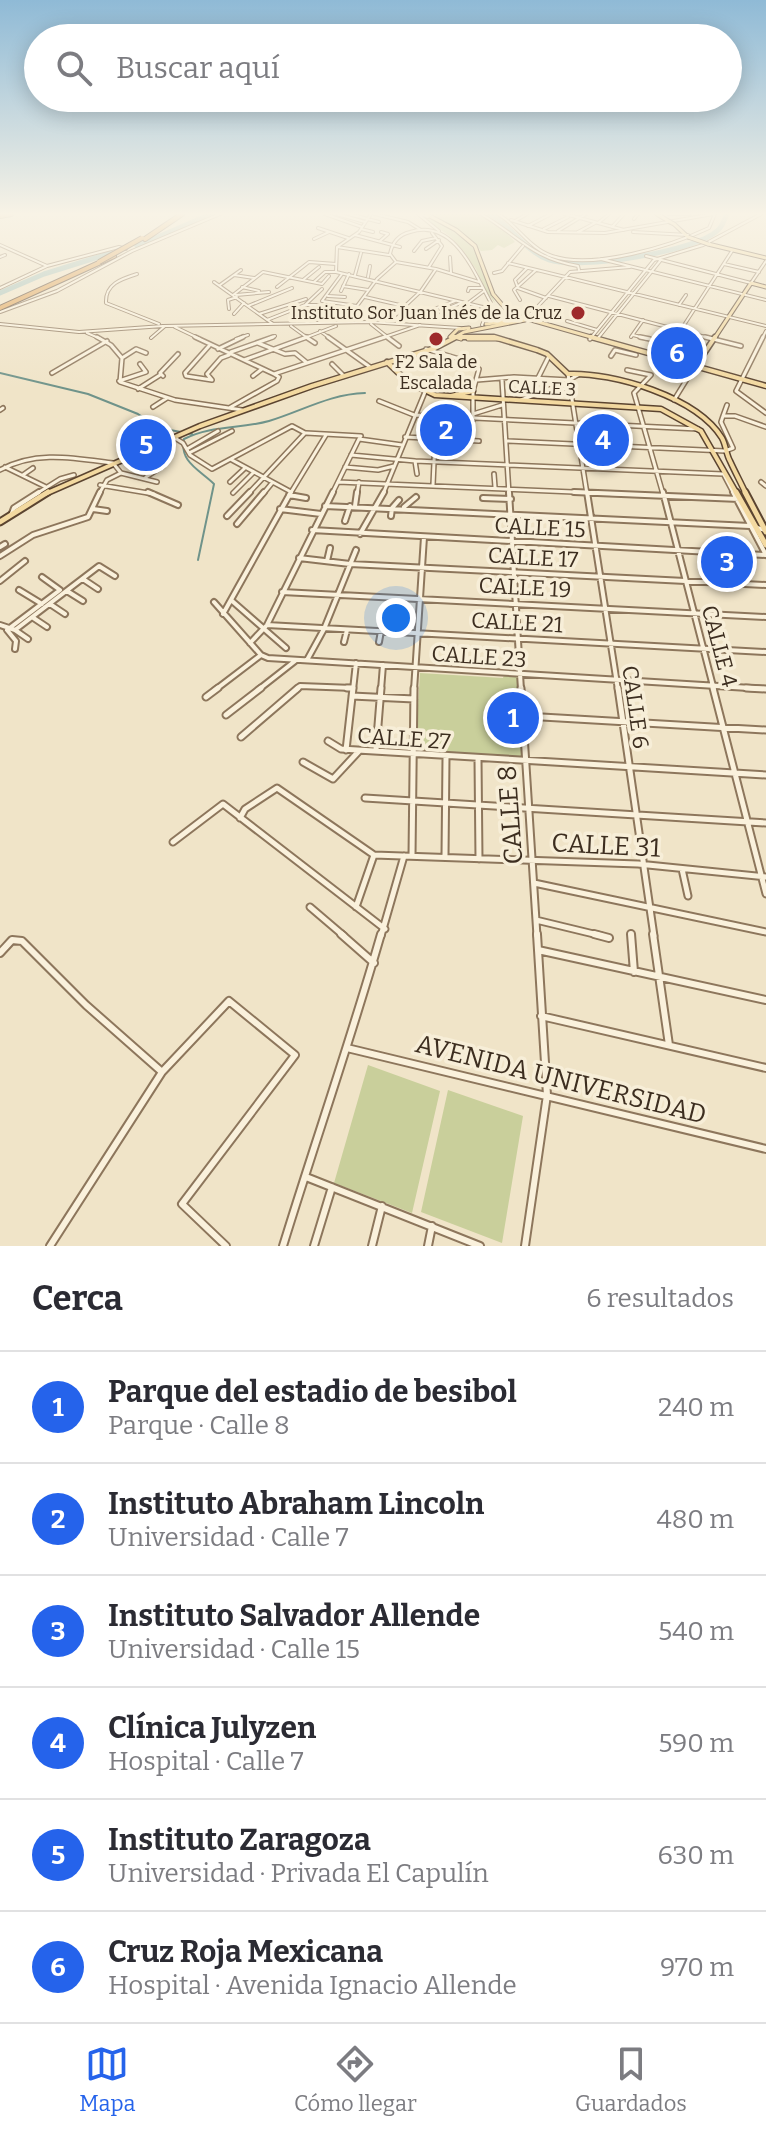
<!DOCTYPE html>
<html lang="es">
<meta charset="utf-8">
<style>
body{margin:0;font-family:Bitter,serif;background:#f2f2f3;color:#2b2b33}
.you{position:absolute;left:396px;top:618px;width:28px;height:28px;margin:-20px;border:6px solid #fff;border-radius:50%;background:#1a73e8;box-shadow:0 0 0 12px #1a73e833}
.badge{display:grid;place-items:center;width:52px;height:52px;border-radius:50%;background:#2563eb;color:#fff;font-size:26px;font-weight:700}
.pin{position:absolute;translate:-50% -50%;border:4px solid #fff;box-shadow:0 2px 8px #0006}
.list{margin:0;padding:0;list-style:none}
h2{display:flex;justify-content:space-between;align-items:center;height:104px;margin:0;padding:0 32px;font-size:34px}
h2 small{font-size:26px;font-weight:400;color:#7c7c81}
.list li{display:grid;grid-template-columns:52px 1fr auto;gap:24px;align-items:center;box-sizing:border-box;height:112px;padding:0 32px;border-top:2px solid #e1e1e2}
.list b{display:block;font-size:30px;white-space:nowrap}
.list p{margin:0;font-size:26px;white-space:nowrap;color:#7c7c81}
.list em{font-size:26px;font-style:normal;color:#7c7c81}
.icon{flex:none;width:44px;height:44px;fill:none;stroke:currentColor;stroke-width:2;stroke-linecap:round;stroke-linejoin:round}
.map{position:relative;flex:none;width:766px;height:1246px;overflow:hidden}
.search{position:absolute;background:#fff;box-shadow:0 4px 20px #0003;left:24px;right:24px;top:24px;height:88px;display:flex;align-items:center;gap:20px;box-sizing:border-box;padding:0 28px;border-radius:44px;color:#7c7c81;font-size:30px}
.sheet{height:776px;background:#fff}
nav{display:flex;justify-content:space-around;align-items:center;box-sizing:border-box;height:112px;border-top:2px solid #e1e1e2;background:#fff;font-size:22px;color:#7c7c81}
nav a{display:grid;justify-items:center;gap:4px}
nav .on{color:#2563eb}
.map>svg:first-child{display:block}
.green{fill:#c9cf9b}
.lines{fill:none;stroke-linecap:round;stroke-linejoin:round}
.stream{stroke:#6f938a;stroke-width:2}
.river{stroke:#a9c4bc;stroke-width:5}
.minor-far4-casing{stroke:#8d765c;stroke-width:4}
.minor-far3-casing{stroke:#8d765c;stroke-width:6}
.minor-far2-casing{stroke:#8d765c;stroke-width:8}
.minor-far1-casing{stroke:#8d765c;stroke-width:9}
.minor-casing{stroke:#8d765c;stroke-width:10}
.major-far2-casing{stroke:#5b4430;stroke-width:5}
.major-far1-casing{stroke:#5b4430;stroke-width:7}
.major-casing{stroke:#5b4430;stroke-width:9}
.highway-casing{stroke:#5b4430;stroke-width:6}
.minor-far4{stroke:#faf1dc;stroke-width:2}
.minor-far3{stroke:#faf1dc;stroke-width:3}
.minor-far2{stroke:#faf1dc;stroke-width:4}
.minor-far1{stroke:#faf1dc;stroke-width:5}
.minor{stroke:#faf1dc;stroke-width:6}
.major-far2{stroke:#f3d9a0;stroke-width:3}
.major-far1{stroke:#f3d9a0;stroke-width:4}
.major{stroke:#f3d9a0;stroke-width:5}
.highway{stroke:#e0a458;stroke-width:4}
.major-bridge-casing{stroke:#5b4430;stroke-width:5;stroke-linecap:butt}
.highway-bridge-casing{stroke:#5b4430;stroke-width:6;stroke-linecap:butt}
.major-bridge{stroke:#f3d9a0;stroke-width:3}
.highway-bridge{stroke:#e0a458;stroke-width:4}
.poi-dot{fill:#9e2a2b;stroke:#f7eed8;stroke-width:3}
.labels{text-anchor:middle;stroke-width:7;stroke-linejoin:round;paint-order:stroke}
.far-poi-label{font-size:18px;fill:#3d2e20;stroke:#f7eed8;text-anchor:end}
.far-street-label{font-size:18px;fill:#3d2e20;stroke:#f7eed8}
.street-label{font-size:22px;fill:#3d2e20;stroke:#f7eed8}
.near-street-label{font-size:26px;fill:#3d2e20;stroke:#f7eed8}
</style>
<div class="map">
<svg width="766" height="1246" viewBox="0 0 766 1246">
<rect width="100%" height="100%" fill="#f0e4c8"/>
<path class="green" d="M418,214C439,219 461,234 475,250L495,303L485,290L476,269L451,237Z
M433,214H479L497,223L515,242L504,248L498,245L492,250L481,251L472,241Z
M420,673L503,678L504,675L518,677L523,760L415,755Z
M368,1065L440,1091L412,1213L334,1183Z
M448,1090L523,1116L502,1243L421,1212Z"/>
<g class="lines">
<path class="stream" d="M0,373L88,394L138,414L159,428L192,434
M198,560L214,484C200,470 179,462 184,439C211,425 241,429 269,421C302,411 330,394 365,393"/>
<path class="river" d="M490,214C511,226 526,252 549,260C578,270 696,252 718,230C723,226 724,219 727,214
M137,246L211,214
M0,293L44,274L111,253"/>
<g class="minor-far4-casing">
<path id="minor-far4" d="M325,214L362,227
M337,214L365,222
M349,214L379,222
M375,214L408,222L421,230
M418,214L439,231
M420,214L428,217
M481,214C519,236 531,258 578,266L579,270
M498,214C517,225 530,249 552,256C593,270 671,246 709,228L715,214
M565,214L624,230
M669,214H690
M634,219L638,214
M511,220L548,232L605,233L713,214
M515,221L527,214
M598,223L609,214
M528,226L551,214
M612,227L624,214
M318,228L348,238
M361,229L373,232
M544,229L568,217
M558,231L586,214
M578,232L595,223
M633,232L688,235
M355,235L400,247
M314,239L329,232
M380,241L388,234L381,232
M0,245L47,266
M337,247L389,255
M426,249L439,240
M414,251L422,241L436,238
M646,256L751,283L766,261
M0,257L5,255
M450,257L451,273
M601,259L766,300
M508,263L766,326
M724,264L759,272
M429,267L442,246L432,233
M336,272L337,247L359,232L371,214
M494,273L502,271L523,246
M137,274C121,279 105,284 106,303L159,324
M234,275L254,278
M355,275L361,253
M368,277L370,266
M303,280L319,267
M214,282L273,324
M314,282L325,272H336L491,309
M479,282L436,269L396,262L390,254C392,243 398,235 410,232C454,218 474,272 491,303L482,325
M220,285L241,270
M343,286L368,290
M242,287L259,291
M277,287L309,262L336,264
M0,288L47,266L119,247L126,249
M518,288L546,298
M518,288L515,280L527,268
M341,291L349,274
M468,291L469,288H482
M233,295L263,272L322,284L329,276
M236,295L269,292
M328,296L345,297
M549,296L713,339
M365,297L404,306
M520,300L514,290L536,270
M322,301L357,306L377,279L396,262
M322,301L342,274
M468,303L484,291
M306,305H319
M679,305L686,295
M248,306L292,288
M229,309L228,300L237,297
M0,312L57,291L132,251L220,214
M424,313L455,301
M234,314L244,303
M259,314L306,299
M426,317L461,303
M267,320L305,305L322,289
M525,320L570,272L630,267
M389,321L421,291L436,269
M567,321L597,330
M306,323L318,313L338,316
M0,324L79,332L163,326L369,322L460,328
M371,324L390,339
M291,326L309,339
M175,327L200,339
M320,331L331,339
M87,333L101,339
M434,335L438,339
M633,335L648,339
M631,337L643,320
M151,338L165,326
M598,338L660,261
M236,339L248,335
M268,339L275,336
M302,339L336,326
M379,339L420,325
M590,339L654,260L703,245L761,214
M675,339L732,251
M762,339L766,331"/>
</g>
<g class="minor-far3-casing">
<path id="minor-far3" d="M97,337L111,345L122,358L120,382L175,400L242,410
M195,337L274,374
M306,337L315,343
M328,337L370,367
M387,337L399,346
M436,337L442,342
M640,337L650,339
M705,337L741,346
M763,337L736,391L766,413
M590,339L592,337
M258,343L285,354L295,353L306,362
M209,346L185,373L186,376L212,380L207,374L221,358L229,355
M218,349L243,337
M426,349L466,361L479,369L473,391V420
M231,352L273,337
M611,356L615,350L636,355
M122,358L136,349L146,353
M663,358L677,337
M244,360L307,337
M332,364L344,376
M627,370L651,375L634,393L663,494
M52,373L107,341
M274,374L385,337
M568,374L587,494
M163,376L160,373L178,354
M253,376L262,369
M538,378L549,356
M477,380L514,377L569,380L578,375
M502,380L509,494
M119,381L146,372L140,364
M138,389L160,375
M521,400L550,389H569
M674,400L687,379
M379,401L414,415L698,429
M153,407L167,398
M229,408L277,381L279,377L274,374
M0,410L3,408
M473,414L502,405
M723,416L727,405
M306,433L361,436L359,439L402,445
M405,437L479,441
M175,438L183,443L190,455L212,469L292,426L305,433L248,494
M508,441L725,451L733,448L721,422L723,416H735L766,427
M187,449L218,431
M189,453L232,431
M351,455L415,461L723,474
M232,460L291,492
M122,461L163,466
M415,461L417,474
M5,467L46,487
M345,467L378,470L394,466
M0,470C36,450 74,458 113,463L121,473L107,480L99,494
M121,473L157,482
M494,474L495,487
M23,475L33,468
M724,475L734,494
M146,477L163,466
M230,482L245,468
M338,482L621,494
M761,482L766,486
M100,485L154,494
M433,485L436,417
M233,493L253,473
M36,494L60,479L74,475
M263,494L272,483
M290,494L326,435
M332,494L359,439
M357,494L359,482
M383,494L425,392"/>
</g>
<g class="minor-far2-casing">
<path id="minor-far2" d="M148,492L178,505
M509,492L521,690
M574,492L739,499
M587,492L618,690
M663,492L714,690
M733,492L766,555
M289,495L306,498
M483,498L511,499
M325,506L750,526L765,530
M355,506L357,492
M404,507L416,497
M93,509L107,511
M280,509L321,514
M12,513L14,508L39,492
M227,516L250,492
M391,516L392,508L399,500
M345,521L350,506
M237,524L264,492
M312,530L766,555
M360,534L384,492
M0,547L5,544
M0,556L33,535L88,517L100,492
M299,558L350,564L766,585
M327,561L330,548
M83,579L98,589
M0,581L25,561
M19,590L42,604
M67,591L83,601
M282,592L766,617
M231,600L286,648
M214,602L261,655L268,658L766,689
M50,604L65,614
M223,614L291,492
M32,617L47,627
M0,625L15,630L99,566L115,576
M267,625L766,652
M15,630L28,639
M344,642L347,630
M379,642L381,631
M250,643L267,625L333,492
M15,649L16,641L7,630L60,590L42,577
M307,660L324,629L356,550
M215,690L261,655
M258,690L295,661
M296,690L300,686L353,688
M353,690L356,663
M381,690L383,665
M414,690L424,537"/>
</g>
<g class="minor-far1-casing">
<path id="minor-far1" d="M347,688H353
M521,688L537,936
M618,688L654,936
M713,688L766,894
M746,688L766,689
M352,696L414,699
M206,697L218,688
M226,715L261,688
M525,716L766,730
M241,737L298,688
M328,741L341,749L766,775
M346,750L353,688
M376,750L381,688
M478,759L479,859
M303,762L333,779L359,751
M365,798L766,823
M240,818L245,809L277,788L374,855L638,864L766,877
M173,842L223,804L385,929
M412,856L414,688
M445,857L446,758
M682,869L688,896
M534,883L766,932
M310,907L344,936
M356,907L374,855
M536,920L602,936
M381,936L404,856"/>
</g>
<g class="minor-casing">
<path id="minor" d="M341,934L374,963
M594,934L609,938
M631,934L634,972
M653,934L669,1045
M538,950L766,1000
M0,953L12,940L22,941L86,1005L162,1072
M541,1016L766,1068
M347,1048L766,1149
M306,1177L480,1246
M50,1246L162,1072L229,1001L295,1055L182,1204L226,1246
M283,1246C315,1142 351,1039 381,934
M314,1246L332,1187
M372,1246L382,1206
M428,1246L432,1226
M525,1246L547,1095L537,934"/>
</g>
<g class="major-far2-casing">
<path id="major-far2" d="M426,214L456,230L475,246L493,294L510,314L598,339
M657,214L670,222
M674,224L688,237
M708,244L766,258
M486,324L516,320
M453,336L461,339
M450,337L458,329L469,328
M452,339L464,332L525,320
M468,339H499
M714,339L751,283L766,287"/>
</g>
<g class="major-far1-casing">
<path id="major-far1" d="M455,337H494L537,350L547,354L568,374C613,372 697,397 722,438C726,445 726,454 730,461C735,472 741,483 746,494
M591,337L766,386
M387,362L408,382L435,395L661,409L701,431L737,494
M695,367L715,337
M451,396L473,391
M45,494L200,426L312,386L435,348L456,337"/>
</g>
<g class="major-casing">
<path id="major" d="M736,492L766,545
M745,492L766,532
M0,522L48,492"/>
</g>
<g class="highway-casing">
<path id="highway" d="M0,216L11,214
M145,239L182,214
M0,308L114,256"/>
</g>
<use href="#minor-far4" class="minor-far4"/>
<use href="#minor-far3" class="minor-far3"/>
<use href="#minor-far2" class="minor-far2"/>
<use href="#minor-far1" class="minor-far1"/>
<use href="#minor" class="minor"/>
<use href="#major-far2" class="major-far2"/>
<use href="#major-far1" class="major-far1"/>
<use href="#major" class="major"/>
<use href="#highway" class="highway"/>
<g class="major-bridge-casing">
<path id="major-bridge" d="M670,222L674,224
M688,237L708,244"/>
</g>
<g class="highway-bridge-casing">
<path id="highway-bridge" d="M99,262L142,238"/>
</g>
<use href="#major-bridge" class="major-bridge"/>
<use href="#highway-bridge" class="highway-bridge"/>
</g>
<linearGradient id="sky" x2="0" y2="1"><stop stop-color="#8fbad6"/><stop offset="0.55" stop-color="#f8f3e6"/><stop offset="1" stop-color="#f8f3e6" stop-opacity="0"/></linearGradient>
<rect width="766" height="389" fill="url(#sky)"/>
<g class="poi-dot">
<circle cx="578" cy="313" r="8"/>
<circle cx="436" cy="339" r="8"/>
</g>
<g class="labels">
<g class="far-poi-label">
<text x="562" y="319">Instituto Sor Juan Inés de la Cruz</text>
<text x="436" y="368" text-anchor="middle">F2 Sala de<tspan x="436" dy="21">Escalada</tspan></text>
</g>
<g class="far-street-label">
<text transform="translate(542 388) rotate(3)" y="6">CALLE 3</text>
</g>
<g class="street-label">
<text transform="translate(540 527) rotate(3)" y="8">CALLE 15</text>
<text transform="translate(533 557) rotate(3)" y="8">CALLE 17</text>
<text transform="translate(525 587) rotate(3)" y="8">CALLE 19</text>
<text transform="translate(517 622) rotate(3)" y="8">CALLE 21</text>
<text transform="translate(720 646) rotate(75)" y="8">CALLE 4</text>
<text transform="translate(479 656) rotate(4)" y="8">CALLE 23</text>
<text transform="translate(636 707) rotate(82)" y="8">CALLE 6</text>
<text transform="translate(404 738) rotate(4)" y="8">CALLE 27</text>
</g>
<g class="near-street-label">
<text transform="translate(510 815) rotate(-94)" y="9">CALLE 8</text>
<text transform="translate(606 845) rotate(3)" y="9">CALLE 31</text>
<text transform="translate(561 1079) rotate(14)" y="9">AVENIDA UNIVERSIDAD</text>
</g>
</g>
</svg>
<div class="you"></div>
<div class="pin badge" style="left:513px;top:718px">1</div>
<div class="pin badge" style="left:446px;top:430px">2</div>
<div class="pin badge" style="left:727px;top:562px">3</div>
<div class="pin badge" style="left:603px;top:440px">4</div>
<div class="pin badge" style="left:146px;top:445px">5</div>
<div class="pin badge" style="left:677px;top:353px">6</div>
<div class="search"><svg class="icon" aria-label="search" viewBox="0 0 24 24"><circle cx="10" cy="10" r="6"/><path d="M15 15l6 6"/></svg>Buscar aquí</div>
</div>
<section class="sheet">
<h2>Cerca<small>6 resultados</small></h2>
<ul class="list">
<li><span class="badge">1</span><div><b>Parque del estadio de besibol</b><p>Parque · Calle 8</p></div><em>240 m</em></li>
<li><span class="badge">2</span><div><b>Instituto Abraham Lincoln</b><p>Universidad · Calle 7</p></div><em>480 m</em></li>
<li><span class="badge">3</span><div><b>Instituto Salvador Allende</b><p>Universidad · Calle 15</p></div><em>540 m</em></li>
<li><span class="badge">4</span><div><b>Clínica Julyzen</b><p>Hospital · Calle 7</p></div><em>590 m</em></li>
<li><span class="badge">5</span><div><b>Instituto Zaragoza</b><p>Universidad · Privada El Capulín</p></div><em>630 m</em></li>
<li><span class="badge">6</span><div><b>Cruz Roja Mexicana</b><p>Hospital · Avenida Ignacio Allende</p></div><em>970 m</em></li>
</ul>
</section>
<nav>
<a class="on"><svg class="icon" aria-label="map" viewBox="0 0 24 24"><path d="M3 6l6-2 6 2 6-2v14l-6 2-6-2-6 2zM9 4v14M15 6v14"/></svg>Mapa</a>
<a><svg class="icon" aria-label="directions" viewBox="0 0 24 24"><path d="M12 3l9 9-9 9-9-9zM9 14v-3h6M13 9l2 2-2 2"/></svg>Cómo llegar</a>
<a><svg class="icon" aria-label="saved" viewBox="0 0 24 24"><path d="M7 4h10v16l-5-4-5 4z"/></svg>Guardados</a>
</nav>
